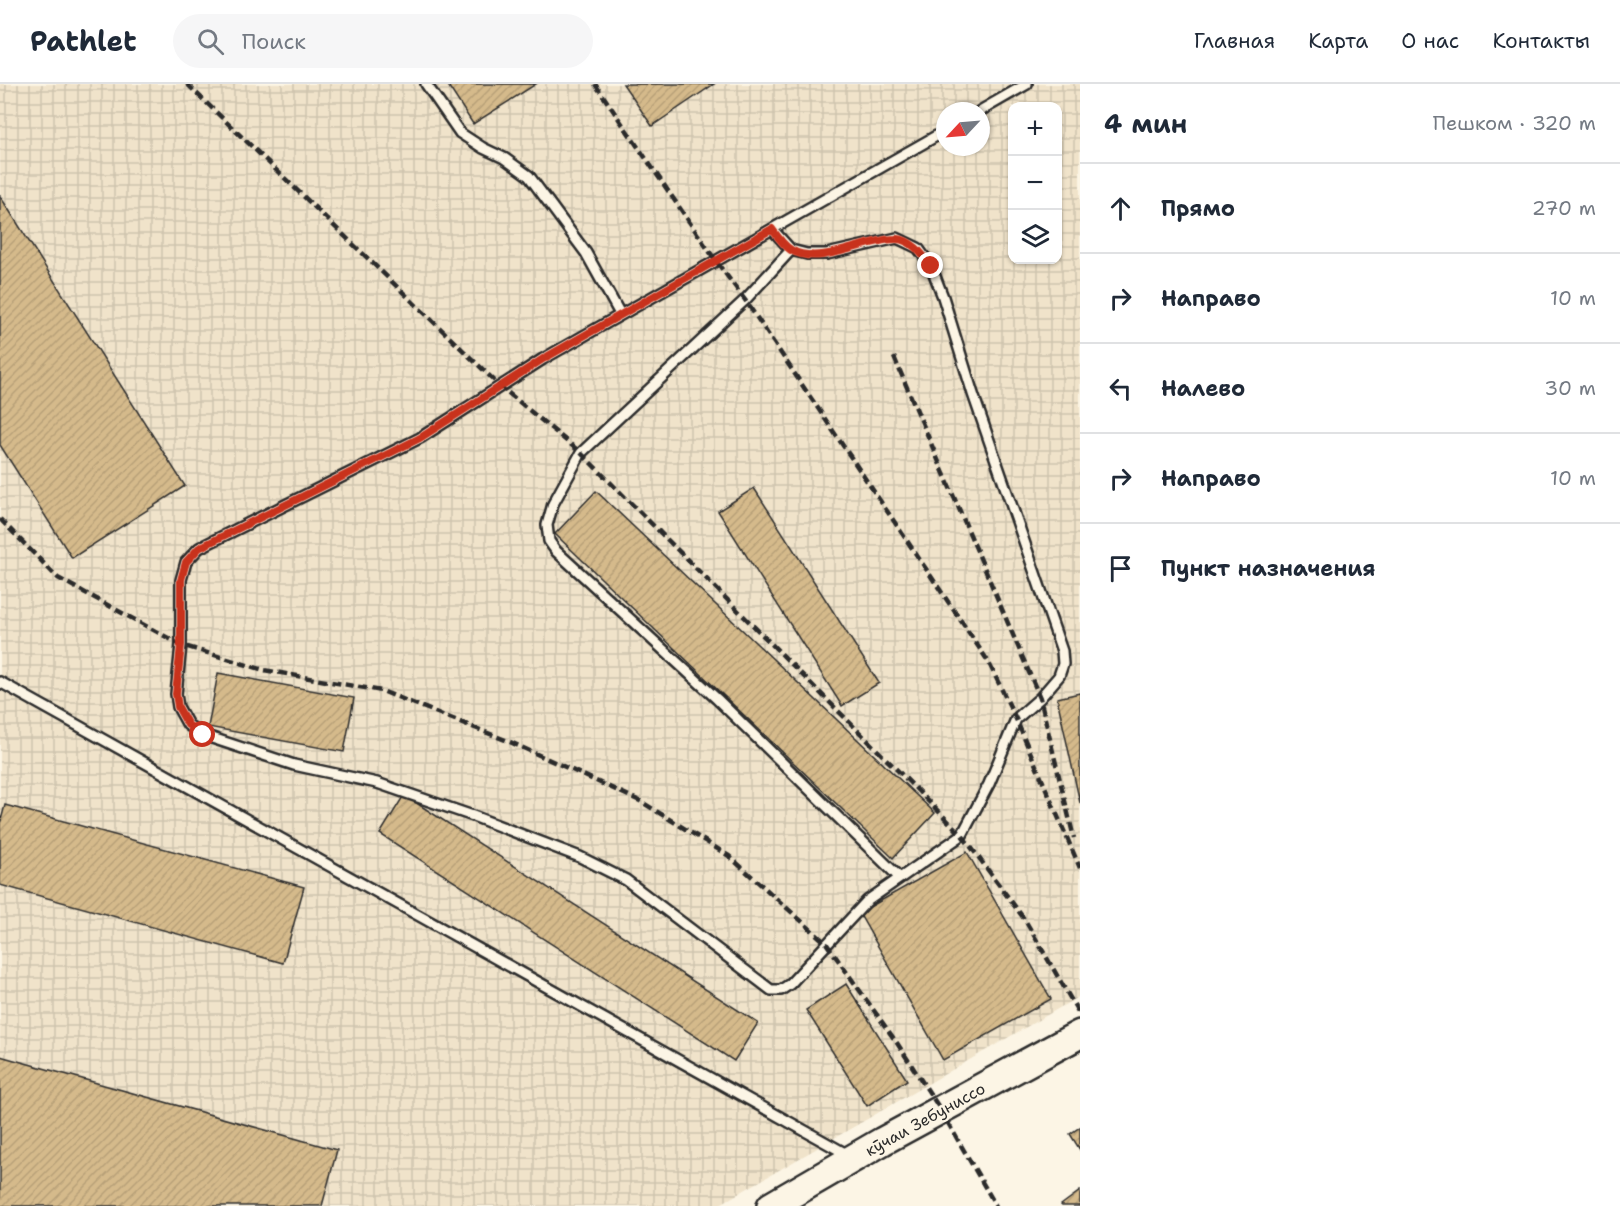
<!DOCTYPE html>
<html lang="ru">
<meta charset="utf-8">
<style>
body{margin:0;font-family:"Shantell Sans",sans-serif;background:#f6f6f7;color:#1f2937}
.controls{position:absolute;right:18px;top:18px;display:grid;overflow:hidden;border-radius:12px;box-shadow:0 2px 4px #0004}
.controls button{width:54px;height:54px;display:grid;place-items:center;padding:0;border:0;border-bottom:2px solid #e0e1e3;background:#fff;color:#1f2937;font:30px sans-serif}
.compass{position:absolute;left:936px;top:18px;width:54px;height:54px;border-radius:50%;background:#fff;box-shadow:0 2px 4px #0004;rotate:244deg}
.stop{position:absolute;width:18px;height:18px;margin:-14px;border:4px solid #c8321e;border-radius:50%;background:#fff}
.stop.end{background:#c8321e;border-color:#fff;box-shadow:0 2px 6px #0008}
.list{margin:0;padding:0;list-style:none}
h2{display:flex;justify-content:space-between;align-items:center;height:78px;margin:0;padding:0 24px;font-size:26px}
h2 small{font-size:20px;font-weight:400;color:#747a83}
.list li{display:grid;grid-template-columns:39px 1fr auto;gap:18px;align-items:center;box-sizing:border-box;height:90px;padding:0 24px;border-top:2px solid #e0e1e3}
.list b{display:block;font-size:22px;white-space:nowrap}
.list em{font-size:20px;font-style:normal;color:#747a83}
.icon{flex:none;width:33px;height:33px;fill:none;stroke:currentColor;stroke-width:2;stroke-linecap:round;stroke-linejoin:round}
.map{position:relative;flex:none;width:1080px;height:1122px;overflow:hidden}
header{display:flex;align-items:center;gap:36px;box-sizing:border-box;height:84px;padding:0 30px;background:#fff;border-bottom:2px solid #e0e1e3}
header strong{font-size:28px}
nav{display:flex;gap:33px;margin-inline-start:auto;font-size:21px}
.search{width:420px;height:54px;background:#f6f6f7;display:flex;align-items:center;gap:15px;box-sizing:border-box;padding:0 21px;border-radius:33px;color:#747a83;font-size:22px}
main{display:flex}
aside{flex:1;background:#fff}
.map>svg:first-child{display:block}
.industrial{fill:url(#industrial-grid);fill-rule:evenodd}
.building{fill:url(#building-hatch);stroke:#2b2b2b;stroke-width:1.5}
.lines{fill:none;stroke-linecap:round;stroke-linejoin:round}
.lane-casing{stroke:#2b2b2b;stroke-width:14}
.secondary-casing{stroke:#2b2b2b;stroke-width:32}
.lane{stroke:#fcf5e5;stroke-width:9}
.secondary{stroke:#fcf5e5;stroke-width:27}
.rail{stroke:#2b2b2b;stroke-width:4.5;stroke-dasharray:9 4.5;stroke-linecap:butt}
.route{stroke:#c8321e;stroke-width:8}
.labels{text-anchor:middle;stroke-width:4.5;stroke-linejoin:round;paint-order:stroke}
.street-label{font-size:16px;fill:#2b2b2b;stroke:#fcf5e5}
</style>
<header>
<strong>Pathlet</strong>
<div class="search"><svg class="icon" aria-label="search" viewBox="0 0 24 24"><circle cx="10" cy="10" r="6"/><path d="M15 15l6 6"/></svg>Поиск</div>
<nav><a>Главная</a><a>Карта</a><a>О нас</a><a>Контакты</a></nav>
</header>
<main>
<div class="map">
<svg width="1080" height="1122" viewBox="0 0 1080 1122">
<defs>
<pattern id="industrial-grid" width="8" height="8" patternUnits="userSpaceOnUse" patternTransform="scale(1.5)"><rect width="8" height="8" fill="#f0e3ca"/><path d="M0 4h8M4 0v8" fill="none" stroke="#cec3ae"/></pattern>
<pattern id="building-hatch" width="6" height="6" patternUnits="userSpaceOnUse" patternTransform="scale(1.5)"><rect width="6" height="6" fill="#d5ba8b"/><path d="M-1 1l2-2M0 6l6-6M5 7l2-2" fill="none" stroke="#b7a078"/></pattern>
</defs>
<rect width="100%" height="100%" fill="#fcf5e5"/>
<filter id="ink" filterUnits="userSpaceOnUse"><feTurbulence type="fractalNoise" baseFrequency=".0167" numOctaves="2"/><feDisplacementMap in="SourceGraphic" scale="12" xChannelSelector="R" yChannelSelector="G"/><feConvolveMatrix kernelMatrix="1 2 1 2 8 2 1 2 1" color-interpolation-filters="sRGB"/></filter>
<g filter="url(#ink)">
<path class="industrial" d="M0,0H1080V912L717,1122H0ZM1012,22H1058V176H1012ZM945,27H981V63H945Z"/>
<path class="building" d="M447,0H536L473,40Z
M623,0H714L652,42Z
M0,112L185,402L72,474L0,361Z
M754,404L879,599L842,622L718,427Z
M596,407L935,729L893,774L555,450Z
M218,589L354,614L344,668L208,643Z
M1080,609V719L1057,614Z
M404,711L758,939L734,977L380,750Z
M5,721L304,803L283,879L0,801V740Z
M967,768L1051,915L943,976L859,829Z
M846,900L907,996L867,1022L806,926Z
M0,972L337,1066L322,1122H0Z
M1080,1043V1066L1070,1050Z
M1080,1107V1122H1062L1061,1121Z"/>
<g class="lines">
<g class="lane-casing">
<path id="lane" d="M426,0L460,49L483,64L504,74L529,92L586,169L620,230
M980,27L1027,0
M772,145L791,166L807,170H827L897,154L918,164L931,182L943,213L973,310L1062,567L1063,580L1059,592L1040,614L1016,635L989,700L962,751L867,817L790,900L781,906H771L626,796L580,773L473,732L377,699L294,681L203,651L188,641L178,623L176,610L181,561V496L186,478L199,464L420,354L543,275L945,47
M791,166L745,216L581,369L553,420L547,441L549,457L556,467L717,615L900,794
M0,598L850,1072"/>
</g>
<g class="secondary-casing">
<path id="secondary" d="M771,1122L883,1057L1080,950"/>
</g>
<use href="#lane" class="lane"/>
<use href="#secondary" class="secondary"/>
<path class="rail" d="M187,0L500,302L581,369L962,751L1025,836L1080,931
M595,0L716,177L745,216L988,577L1016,635L1080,784
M894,273L1040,614L1074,754
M0,435L58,494L181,561L264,586L382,607L508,657L640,717L729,772L826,859L897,959L940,1025L996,1122"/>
</g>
</g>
<g class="lines" filter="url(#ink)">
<path class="route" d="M203,651L188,641L178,623L176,610L181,561V496L186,478L199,464L420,354L543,275L772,145C777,152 783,161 791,166C820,183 865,155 895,155C911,154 923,171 931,182"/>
</g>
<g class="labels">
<g class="street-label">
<text transform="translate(925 1035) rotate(-29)" y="6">кӯчаи Зебуниссо</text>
</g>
</g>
</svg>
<div class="controls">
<button>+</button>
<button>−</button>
<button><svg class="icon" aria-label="layers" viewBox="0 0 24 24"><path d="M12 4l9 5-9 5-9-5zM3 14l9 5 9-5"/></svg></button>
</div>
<svg class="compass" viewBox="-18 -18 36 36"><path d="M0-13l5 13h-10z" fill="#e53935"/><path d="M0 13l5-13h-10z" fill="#747a83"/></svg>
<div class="stop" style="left:203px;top:651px"></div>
<div class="stop end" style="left:931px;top:182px"></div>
</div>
<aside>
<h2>4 мин<small>Пешком · 320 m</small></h2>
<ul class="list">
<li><svg class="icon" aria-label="ahead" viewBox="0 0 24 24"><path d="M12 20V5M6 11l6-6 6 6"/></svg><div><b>Прямо</b></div><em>270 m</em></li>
<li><svg class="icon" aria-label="right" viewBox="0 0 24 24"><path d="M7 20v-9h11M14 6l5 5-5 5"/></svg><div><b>Направо</b></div><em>10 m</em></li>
<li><svg class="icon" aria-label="left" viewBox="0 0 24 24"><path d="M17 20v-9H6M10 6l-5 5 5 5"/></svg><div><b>Налево</b></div><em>30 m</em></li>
<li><svg class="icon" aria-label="right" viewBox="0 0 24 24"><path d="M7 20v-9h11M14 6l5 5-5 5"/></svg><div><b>Направо</b></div><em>10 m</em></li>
<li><svg class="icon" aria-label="arrive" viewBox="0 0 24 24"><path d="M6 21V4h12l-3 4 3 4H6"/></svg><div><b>Пункт назначения</b></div></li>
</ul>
</aside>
</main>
